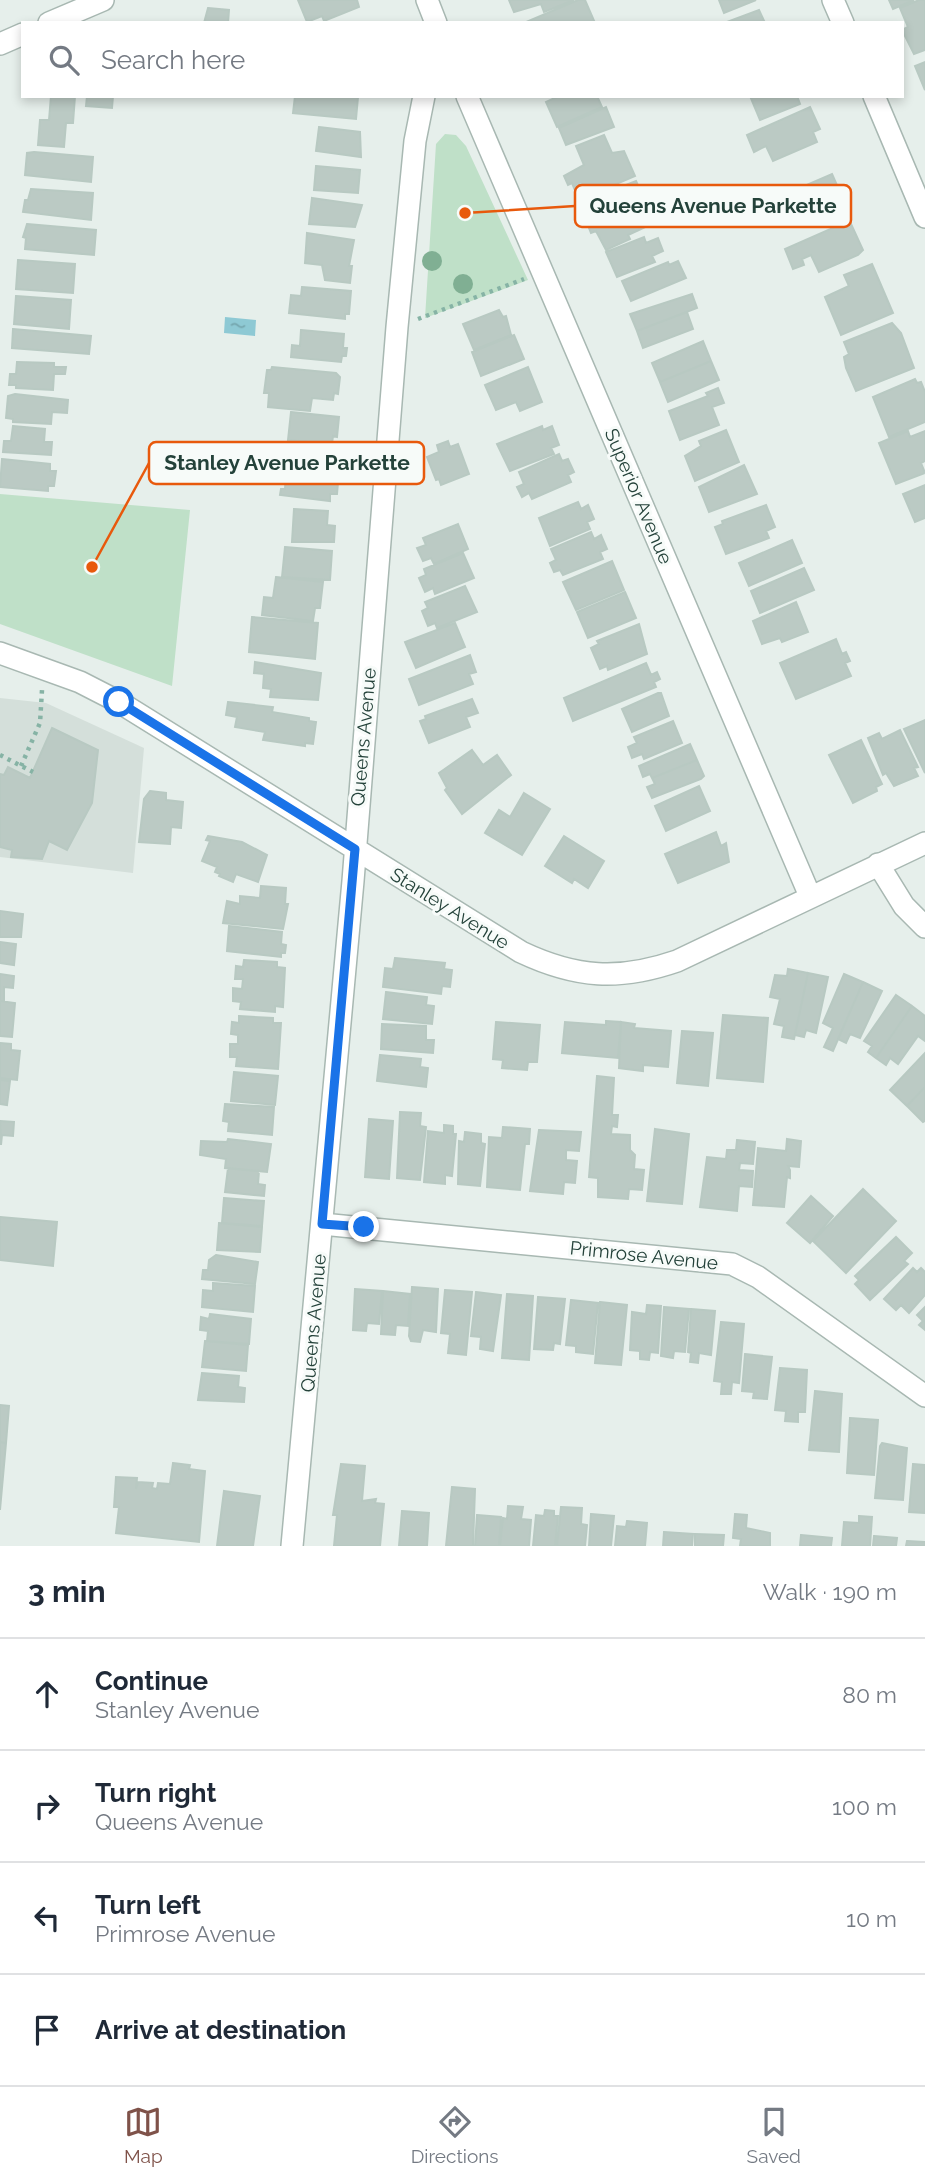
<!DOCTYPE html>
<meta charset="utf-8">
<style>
body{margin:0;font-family:Raleway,sans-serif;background:#f2f2f3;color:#1f2937}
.stop{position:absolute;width:21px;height:21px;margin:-16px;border:5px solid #1a73e8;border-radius:50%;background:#fff}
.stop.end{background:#1a73e8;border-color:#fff;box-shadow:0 2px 7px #0008}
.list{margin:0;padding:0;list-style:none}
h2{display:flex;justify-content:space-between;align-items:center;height:91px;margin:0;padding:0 28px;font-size:30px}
h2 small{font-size:23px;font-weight:400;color:#747a83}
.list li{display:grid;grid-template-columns:46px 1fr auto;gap:21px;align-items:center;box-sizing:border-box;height:112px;padding:0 28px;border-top:2px solid #e0e1e3}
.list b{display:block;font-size:26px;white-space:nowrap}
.list p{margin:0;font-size:23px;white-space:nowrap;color:#747a83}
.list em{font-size:23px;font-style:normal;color:#747a83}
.icon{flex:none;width:38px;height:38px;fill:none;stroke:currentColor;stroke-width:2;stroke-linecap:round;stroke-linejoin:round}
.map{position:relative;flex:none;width:925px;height:1546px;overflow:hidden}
.search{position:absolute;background:#fff;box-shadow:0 4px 10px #0003;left:21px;right:21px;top:21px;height:77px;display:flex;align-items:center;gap:18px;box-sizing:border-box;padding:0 24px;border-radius:0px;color:#747a83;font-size:26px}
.sheet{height:539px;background:#fff}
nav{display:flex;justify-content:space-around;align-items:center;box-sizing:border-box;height:98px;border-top:2px solid #e0e1e3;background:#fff;font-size:19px;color:#747a83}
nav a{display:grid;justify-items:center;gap:4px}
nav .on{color:#7f5249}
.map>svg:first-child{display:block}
.built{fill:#d4dfda}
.green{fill:#bfe0c8}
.water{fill:url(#water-ripples)}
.building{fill:#bbcac4;stroke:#b8c9c2;stroke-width:2}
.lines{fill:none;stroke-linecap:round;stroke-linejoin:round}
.street-casing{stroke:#a8b8b2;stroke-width:24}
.path{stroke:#86b3a5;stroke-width:4.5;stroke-dasharray:3.5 5;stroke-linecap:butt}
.street{stroke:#fff;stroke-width:21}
.tree{fill:#80af93}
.route{stroke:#1a73e8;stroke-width:9}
.labels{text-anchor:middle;stroke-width:6;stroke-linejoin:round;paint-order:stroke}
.street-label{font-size:19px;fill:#24423a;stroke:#f7fbf9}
.leader{fill:none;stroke:#e8590c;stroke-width:2.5}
.callout-dot{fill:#e8590c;stroke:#f7fbf9;stroke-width:2.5}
.callout{fill:#f7fbf9;stroke:#e8590c;stroke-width:2.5}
.callout-label{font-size:21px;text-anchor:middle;font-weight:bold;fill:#24423a}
</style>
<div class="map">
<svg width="925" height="1546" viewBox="0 0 925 1546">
<defs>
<pattern id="water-ripples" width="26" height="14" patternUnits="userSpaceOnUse" patternTransform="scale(1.75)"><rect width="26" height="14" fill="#8ec9d4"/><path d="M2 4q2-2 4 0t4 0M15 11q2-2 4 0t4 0" fill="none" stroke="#74a5ad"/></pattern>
</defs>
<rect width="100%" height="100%" fill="#e6efeb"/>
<path class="built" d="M0,698L46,703L144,748L133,873L0,857Z"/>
<path class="green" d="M445,134L456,135L466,146L528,280L425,318L436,144Z
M0,494L190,510L172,686L0,624Z"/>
<path class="water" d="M225,317L256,320L255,336L224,333Z"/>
<path class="building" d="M298,0H357L359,7L324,21L322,16L307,22Z
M509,0H574L544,12L541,4L514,12Z
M578,0H585L595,23H524Z
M719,0H756L724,13Z
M889,0H914L893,9Z
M919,0H925V50L914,54L902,30L908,27L900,8Z
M208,8L229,10L228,23H204Z
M759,10L765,23H727V22Z
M925,62V90L915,66Z
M51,96H75L73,123H66L64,147L38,145L40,120H49Z
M87,96H113L112,108L86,106Z
M295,96L358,97L356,119L293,113Z
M559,96H597L602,107L557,127L546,102Z
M750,96H797L800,104L760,120Z
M606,107L614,127L566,145L559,128Z
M810,107L820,129L813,132L817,142L773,161L766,146L754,152L747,135Z
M319,127L360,132L361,157L316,151Z
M604,135L612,153L624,151L635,176L579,200L572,183L568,185L564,176L584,165L576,146Z
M34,152L93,157L91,182L25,175L27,153Z
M316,166L360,170L358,193L314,190Z
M832,174L843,199L801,219L796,207L787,211L781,196Z
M636,181L643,197L648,195L653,207L648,209L654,223L628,235L630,239L606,250L596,231L591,233L579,203Z
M31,189L93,193L91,220L23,212L25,200H28Z
M312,198L362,205L355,227L309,224Z
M844,223L846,227L851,224L863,250L858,255L819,272L811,255L802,259L804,265L793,269L785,249Z
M27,224L96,230L94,255L25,249L26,238L23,237Z
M307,233L354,240L349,266H352L350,283L325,280L322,265L305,263Z
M644,237L646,243L658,238L663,251L652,256L655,262L617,277L606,252Z
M18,260L75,264L73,293L16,289Z
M678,261L686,278L631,301L622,281L668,262L669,265Z
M872,264L893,313L841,335L825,297L849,286L844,275Z
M302,287L351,291L349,314H345V319L289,313L291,295L301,296Z
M692,294L697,308L637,331L630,314Z
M16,296L71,300L69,329L14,324Z
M499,310L503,317L506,316L511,335L474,350L463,324Z
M687,312L693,329L643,348L637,331Z
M892,323L901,333L914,368L856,391L846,368L844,357L849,354L844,342Z
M13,329L91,336L89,354L12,348Z
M301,330L344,334L343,348H347L346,356H342L341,362L291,357L292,345L300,346Z
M514,335L524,359L481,376L472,352Z
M703,341L711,361L660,382L652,363Z
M711,361L719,380L668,402L660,382Z
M17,362L54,363V367H66L65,374H54L53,390L16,388V385H9L10,374H16Z
M272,367L336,373L340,377L338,394L334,393L333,400L312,398L310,411L268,407L269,393H264L267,370H271Z
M528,367L542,402L520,411L516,402L496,410L485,385Z
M915,379L917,383L921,382L925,392V422L889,437L873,397Z
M718,388L724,403L712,407L719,425L680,440L669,411L708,396L706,393Z
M15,394L68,400L67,413L52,412L51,424L13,422V419L6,418L8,396Z
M291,412L339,417L337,437L333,436L332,444L288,440Z
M13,426L45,429L44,442H52L51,455L3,452L4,441H11Z
M542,426L543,430L552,426L559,445L551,448L554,454L510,471L497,444Z
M726,430L739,462L695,481L685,456L701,446L699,441Z
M908,431L910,437L925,431V461L921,463L925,473L896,484L879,443Z
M448,441L450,447L458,444L469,474L441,485L439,479L436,480L427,457L439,452L437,445Z
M559,454L562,461L568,459L574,472L568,475L571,482L532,499L529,493L522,497L517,487L524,484L519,472Z
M2,459L50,464V471H56L54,486H48V491L0,487Z
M305,460L332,462L331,470L339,471L337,494H330V501L280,495L281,489H285L286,473L303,474Z
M744,465L757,494L709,512L699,487Z
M925,485V518L915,522L903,494Z
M578,502L581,509L588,505L594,519L587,522L590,529L550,546L539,518Z
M766,505L775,527L766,531L769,538L726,554L715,527L723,524L722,521Z
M294,509L328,511L327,525L335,526L334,542H292Z
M458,524L468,549L434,564L431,558L423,561L417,548L426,545L423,538Z
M591,532L594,539L601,535L607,549L600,552L603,559L563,575L560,570L554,572L550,563L556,560L551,549Z
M792,540L802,563L749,586L739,563Z
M285,547L332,551L330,580L282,577Z
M463,553L474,578L435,594L433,588L425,592L419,578L426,575L424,569Z
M612,561L624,590L576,610L563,582Z
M804,568L814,590L760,613L751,591Z
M276,577L323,582L320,608H315L313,621L262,615L264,597L273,598Z
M465,586L477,612L437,628L435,623L428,626L422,611L428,608L425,602Z
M625,592L636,618L588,638L577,612Z
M796,602L808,632L782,642L780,638L762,644L753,621Z
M252,617L318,623L315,659L249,652Z
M455,623L465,647L416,668L405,642Z
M639,624L647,654L608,670L607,666L600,669L591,648L599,644L597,641Z
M836,639L842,654L846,652L850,661L845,663L851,676L796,699L780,663Z
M470,655L476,672L469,674L473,684L419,705L409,679Z
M255,662L321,673L318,700L270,697L271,689L263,688L264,674L254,673Z
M646,663L651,675L657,672L660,679L654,682L656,687L573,721L564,698Z
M658,693H661L669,716L632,732L622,709Z
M472,699L478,713L466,717L470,727L429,743L420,721L426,719L425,716Z
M228,702L273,707L272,712L309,718V721L316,722L313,744L305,743V746L263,740L265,732L235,727L237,717L226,715Z
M925,720V773L904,729Z
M673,721L682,743L644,759L642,754L632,758L628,747L637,743L634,737Z
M52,728L98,750L92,803L67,850L49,841L42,859L11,857L12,850L0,847V774L4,775L8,767L30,778Z
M900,730L918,767L914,768L918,776L894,786L886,773L883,775L868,738L879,733L882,739Z
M861,740L882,784L876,787L877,791L853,803L829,755Z
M690,744L697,760L652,778L650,774L643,777L639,766Z
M472,750L483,765L497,755L511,775L462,814L445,790L447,788L439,773Z
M697,760L704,776L701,779L652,798L647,787L655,784L652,778Z
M699,786L710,811L666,831L655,806Z
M150,791L166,793V800L183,802L181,828L171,827L170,844L139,842L144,799Z
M524,793L550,809L522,855L485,833L499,810L510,817Z
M716,832L721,846L726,843L729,862L678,883L665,854Z
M208,836L242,842L267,855L258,882L236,874L233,882L219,876L220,874L215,872L217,867L202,861L210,841L206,840Z
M564,836L604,861L588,888L574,879L572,883L545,866Z
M261,886L286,888L285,904H288L283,929L223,923L227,901L240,904V896L260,898Z
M0,911L23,914L21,937H0Z
M229,926L282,932L281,944L286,945L285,953H281V957L227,951Z
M0,942L16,944L14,965L0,963Z
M395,958L445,963L444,969L452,970L450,987L442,986L441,994L383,987L385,968L393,969Z
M244,960L277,962V967L285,968L283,1007L275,1006V1012L240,1009L241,1002L233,1001V988L242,989L243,979H235L236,966L243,967Z
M788,969L808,973L794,1039L782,1037L784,1026L774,1024L780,999L770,997L775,975L787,976Z
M808,973L828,977L816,1033L806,1030L804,1037L795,1035Z
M0,974L14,976L13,988L4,987V1001H0Z
M844,974L863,982L833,1051L824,1047L833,1028L823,1023Z
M863,982L882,991L860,1038L850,1034L846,1043L838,1039Z
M386,992L427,997L426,1005L434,1006L432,1024L383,1019Z
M896,995L912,1006L876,1058L868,1052L872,1046L864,1041Z
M0,1001L15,1003L12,1037L0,1036Z
M912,1006L925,1016V1041L918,1036L898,1064L890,1058L886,1065L876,1058Z
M723,1015L768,1018L763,1082L717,1078Z
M239,1016L273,1018V1023H281L278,1069L236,1066L237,1057H230V1044H238V1035L231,1034L232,1022L239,1023Z
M606,1021L621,1022L618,1058L562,1053L565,1022L606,1025Z
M496,1022L540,1025L537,1062H528L527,1070L502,1068L503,1060L493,1059Z
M621,1022L635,1024L634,1028L671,1031L668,1067L643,1065V1071L619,1068Z
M382,1024L426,1026V1040H434L433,1053L381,1049Z
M682,1031L713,1033L708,1086L677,1083Z
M0,1043L11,1044V1050L20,1051L17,1080L0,1078Z
M925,1053V1087L907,1106L890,1090Z
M380,1055L421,1059L420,1067L428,1068L426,1087L377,1081Z
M234,1072L278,1076L275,1105L231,1101Z
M597,1076L614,1078L612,1115H618L617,1127L612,1126L611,1134L630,1135V1150L635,1155L634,1169L644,1170L642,1190L629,1189L628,1199L598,1197V1178L589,1177Z
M0,1080L10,1081L7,1105L0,1104Z
M925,1087V1121L923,1122L907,1106Z
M225,1104L274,1107L272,1135L228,1131L229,1122L223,1121Z
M400,1112L421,1113L420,1126L426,1127L420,1180L397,1178Z
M369,1119L393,1121L389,1179L365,1177Z
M0,1121L14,1122L13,1136L2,1135L1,1145Z
M444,1125L453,1126V1134H456L452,1176L445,1175V1184L424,1182L428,1131L444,1133Z
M503,1127L530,1129L529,1144H525L520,1190L487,1187L489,1137L502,1138Z
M655,1129L689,1134L682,1204L647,1201Z
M539,1130L581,1132L579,1151L566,1150V1160L577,1161L575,1183L564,1182L563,1194L530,1191Z
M465,1132L481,1134V1143L485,1144L480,1186L458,1184L459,1141L464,1142Z
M228,1139L271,1144L267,1172L225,1168L226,1159L200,1155L201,1141L227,1142Z
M787,1139L801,1141L799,1167L788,1166L790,1170V1178L787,1177L784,1207L753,1205L758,1148L786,1151Z
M737,1140L755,1142L753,1164L740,1163L739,1170L753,1171L752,1187L739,1186L737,1211L700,1207L707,1157L726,1159L727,1150H736Z
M228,1168L259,1171L258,1184L265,1185L264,1196L225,1192Z
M863,1189L896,1221L846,1273L813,1241Z
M811,1196L833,1216L810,1243L787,1223Z
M224,1198L264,1201L262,1226L222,1223Z
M0,1217L57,1222L53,1266L0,1260Z
M219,1223L262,1227L260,1252L217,1250Z
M896,1237L912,1253L904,1261L908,1264L870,1300L855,1284L859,1280L855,1276Z
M216,1255L258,1262L255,1284L202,1279L203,1270H208L209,1260Z
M913,1268L917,1272L921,1268L925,1272V1295L909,1313L901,1305L896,1310L884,1299Z
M213,1283L255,1286L253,1312L202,1307L203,1290L213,1291Z
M412,1287L438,1289L436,1332L423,1330L420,1342L411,1341L409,1336Z
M355,1289L382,1291L379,1324L367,1323L366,1331L353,1330Z
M445,1290L472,1292L466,1355L448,1353L450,1334L441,1333Z
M383,1291L410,1294L408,1326L396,1325L395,1335L381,1334Z
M476,1292L501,1295L493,1351L480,1349L481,1337L471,1336Z
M507,1294L533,1296L529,1360L502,1358Z
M538,1297L565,1299L560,1344L554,1343L553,1350L534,1349Z
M571,1300L598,1303L593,1354L576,1352V1346L566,1345Z
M600,1302L627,1305L621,1365L595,1363Z
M647,1305L661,1306L658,1353L650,1352L649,1360L640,1359V1351L630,1350L632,1312L646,1314Z
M664,1307L689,1309L685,1352L674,1351L673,1358L661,1356Z
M925,1307V1330L919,1325L923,1321L917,1315Z
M691,1309L715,1311L711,1355L699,1353L698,1363L690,1362L691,1353L688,1352Z
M210,1314L251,1319L249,1344L207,1341L208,1331L200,1330L201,1317L209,1319Z
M721,1322L744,1324L739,1383L732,1382L731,1394H721L722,1382L714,1381Z
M205,1341L248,1345L246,1371L202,1367Z
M745,1354L772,1357L767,1399L753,1398L754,1392L742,1391Z
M780,1368L807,1370L805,1412H798V1422L785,1421L786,1411L775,1410Z
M202,1373L239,1376L238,1387L245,1388L244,1402L198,1400Z
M815,1391L842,1394L839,1452L809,1450Z
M0,1405L9,1406L6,1443L0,1442Z
M850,1418L878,1420L874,1475L847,1473Z
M0,1442L6,1443L0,1510Z
M882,1443L907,1448L903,1500L875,1498L880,1446Z
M173,1463L190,1465L189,1469L205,1471L199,1542L116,1533L119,1507H114L116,1477L137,1478L136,1489L138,1482L153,1483L152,1488L157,1489L158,1483L170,1484Z
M341,1464L365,1466L362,1501L376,1499L375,1503L384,1504L380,1546H334L337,1515H333Z
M913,1464L925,1465V1513L909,1512Z
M452,1487L475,1489L473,1546H446Z
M224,1491L260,1496L253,1546H217Z
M508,1506L523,1507L521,1519L531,1520L529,1546H500L503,1518L507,1519Z
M561,1507L582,1508L581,1524L587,1525L585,1546H557Z
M545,1510L554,1511V1516H558L555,1546H533L536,1515L544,1516Z
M402,1511L429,1513L427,1546H399Z
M591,1514L614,1516L611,1546H589Z
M735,1514L747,1515L746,1528L770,1533V1546H740L741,1539L733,1538Z
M477,1515L501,1517L499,1546H475Z
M859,1516L872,1517L870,1546H842L844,1522L859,1523Z
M627,1521L647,1523L645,1546H615L617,1526L626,1527Z
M664,1532L693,1534L692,1546H663Z
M695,1534L724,1535L723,1546H695Z
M801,1535L832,1538L831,1546H800Z
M874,1536L897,1538L896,1546H873Z
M907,1541L925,1542V1546H906Z"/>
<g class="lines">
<g class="street-casing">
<path id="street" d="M427,0L436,23
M833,0L843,23
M49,23L103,0
M0,44L23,34
M467,96L810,896
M874,96L925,217
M0,653L80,682L119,702L521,952C576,978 619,981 677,961L925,843
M878,864L904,906L925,927
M322,1224L732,1264L758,1277L925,1396
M292,1546L353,881L397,327L415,141L424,96"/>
</g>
<path class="path" d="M418,319L524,279
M0,755L33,772
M21,766L40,723L42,690"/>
<use href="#street" class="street"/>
</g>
<g class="tree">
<circle cx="432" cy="261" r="10"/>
<circle cx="463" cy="284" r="10"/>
</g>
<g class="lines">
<path class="route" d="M119,702L355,849L322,1224L364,1227"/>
</g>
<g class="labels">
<g class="street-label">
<text transform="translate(639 496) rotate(67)" y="7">Superior Avenue</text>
<text transform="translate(363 737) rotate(-85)" y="7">Queens Avenue</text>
<text transform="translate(450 908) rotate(32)" y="7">Stanley Avenue</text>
<text transform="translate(644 1255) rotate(6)" y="7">Primrose Avenue</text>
<text transform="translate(313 1323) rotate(-85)" y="7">Queens Avenue</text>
</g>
</g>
<path class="leader" d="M465 213L575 206M92 567L149 463"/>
<g class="callout-dot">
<circle cx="465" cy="213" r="7"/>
<circle cx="92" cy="567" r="7"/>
</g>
<g class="callout">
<rect x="575" y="185" width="276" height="42" rx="7"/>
<rect x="149" y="442" width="275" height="42" rx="7"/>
</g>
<g class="callout-label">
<text x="713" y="213">Queens Avenue Parkette</text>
<text x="287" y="470">Stanley Avenue Parkette</text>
</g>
</svg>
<div class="stop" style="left:119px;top:702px"></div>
<div class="stop end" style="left:364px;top:1227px"></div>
<div class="search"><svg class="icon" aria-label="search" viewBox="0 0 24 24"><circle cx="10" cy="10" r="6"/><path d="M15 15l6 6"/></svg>Search here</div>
</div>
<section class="sheet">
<h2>3 min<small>Walk · 190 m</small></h2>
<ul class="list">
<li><svg class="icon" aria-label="ahead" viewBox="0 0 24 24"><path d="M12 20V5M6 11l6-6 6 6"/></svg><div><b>Continue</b><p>Stanley Avenue</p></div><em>80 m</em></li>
<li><svg class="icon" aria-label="right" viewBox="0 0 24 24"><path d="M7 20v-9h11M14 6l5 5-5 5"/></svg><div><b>Turn right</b><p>Queens Avenue</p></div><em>100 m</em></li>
<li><svg class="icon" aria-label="left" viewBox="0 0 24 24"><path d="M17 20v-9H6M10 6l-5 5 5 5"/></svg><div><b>Turn left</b><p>Primrose Avenue</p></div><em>10 m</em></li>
<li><svg class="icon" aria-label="arrive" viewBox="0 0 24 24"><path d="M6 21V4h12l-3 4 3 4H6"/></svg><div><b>Arrive at destination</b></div></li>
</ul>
</section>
<nav>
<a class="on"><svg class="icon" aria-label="map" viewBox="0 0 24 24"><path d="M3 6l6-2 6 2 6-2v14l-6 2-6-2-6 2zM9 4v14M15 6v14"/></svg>Map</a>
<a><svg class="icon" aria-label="directions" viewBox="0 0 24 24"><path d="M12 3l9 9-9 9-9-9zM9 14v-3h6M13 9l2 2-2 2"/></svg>Directions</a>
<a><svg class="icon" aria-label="saved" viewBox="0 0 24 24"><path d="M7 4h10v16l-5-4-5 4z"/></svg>Saved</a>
</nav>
